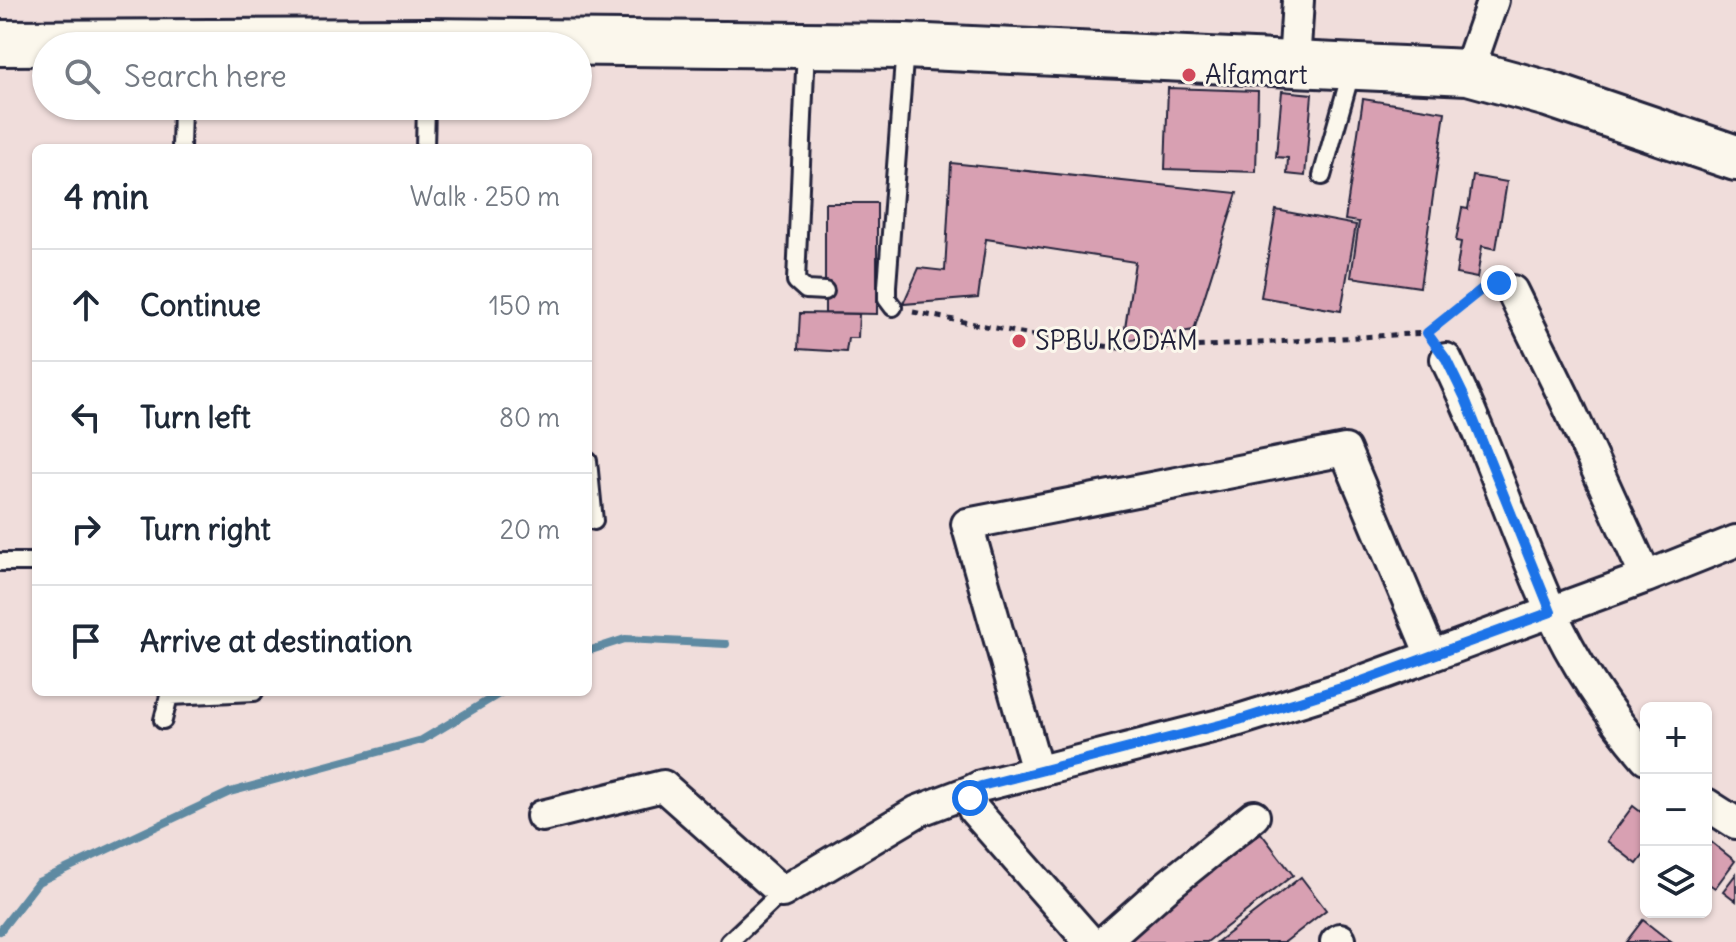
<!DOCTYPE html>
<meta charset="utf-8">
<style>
body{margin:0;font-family:Delius,sans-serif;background:#f2f2f3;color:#1f2937}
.controls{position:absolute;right:24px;bottom:24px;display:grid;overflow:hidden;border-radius:12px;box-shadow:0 2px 6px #0004}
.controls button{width:72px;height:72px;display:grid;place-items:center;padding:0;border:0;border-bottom:2px solid #e0e1e3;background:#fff;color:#1f2937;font:40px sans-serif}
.stop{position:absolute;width:24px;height:24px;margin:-18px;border:6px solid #1a73e8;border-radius:50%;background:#fff}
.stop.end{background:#1a73e8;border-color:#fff;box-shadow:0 2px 8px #0008}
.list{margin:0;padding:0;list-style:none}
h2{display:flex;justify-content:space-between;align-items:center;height:104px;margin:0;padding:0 32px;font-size:34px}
h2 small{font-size:26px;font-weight:400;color:#747a83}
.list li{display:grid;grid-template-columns:52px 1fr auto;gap:24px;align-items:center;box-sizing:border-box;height:112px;padding:0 32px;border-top:2px solid #e0e1e3}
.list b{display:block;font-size:30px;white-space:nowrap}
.list em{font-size:26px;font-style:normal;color:#747a83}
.icon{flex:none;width:44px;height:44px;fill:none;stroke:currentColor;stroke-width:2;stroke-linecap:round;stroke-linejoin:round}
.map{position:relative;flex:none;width:1736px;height:942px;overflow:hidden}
.search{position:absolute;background:#fff;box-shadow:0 2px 6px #0004;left:32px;top:32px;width:560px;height:88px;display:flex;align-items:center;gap:20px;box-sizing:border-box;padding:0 28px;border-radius:44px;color:#747a83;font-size:30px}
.panel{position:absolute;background:#fff;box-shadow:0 2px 6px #0004;left:32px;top:144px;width:560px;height:552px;border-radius:12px}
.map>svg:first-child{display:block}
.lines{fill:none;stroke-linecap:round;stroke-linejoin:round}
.stream{stroke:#5e8aa2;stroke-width:8}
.building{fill:#d8a0b2;stroke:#22223b;stroke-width:2}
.service-casing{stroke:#22223b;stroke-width:22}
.minor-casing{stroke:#22223b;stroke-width:36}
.trunk-casing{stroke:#22223b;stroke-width:50}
.path{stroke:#22223b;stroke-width:5;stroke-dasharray:6 6;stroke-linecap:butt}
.service{stroke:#fbf7ec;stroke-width:16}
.minor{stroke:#fbf7ec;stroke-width:30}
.trunk{stroke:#fbf7ec;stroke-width:44}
.route{stroke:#1a73e8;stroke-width:10}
.poi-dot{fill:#d1495b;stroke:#fbf7ec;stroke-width:3}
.labels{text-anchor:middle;stroke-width:6;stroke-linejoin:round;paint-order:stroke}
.poi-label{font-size:26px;fill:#22223b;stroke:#fbf7ec;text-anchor:start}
</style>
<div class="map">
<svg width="1736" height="942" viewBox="0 0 1736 942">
<rect width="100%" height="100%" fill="#f0dddb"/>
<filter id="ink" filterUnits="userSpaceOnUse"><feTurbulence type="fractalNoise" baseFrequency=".0125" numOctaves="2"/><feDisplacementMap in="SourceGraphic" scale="16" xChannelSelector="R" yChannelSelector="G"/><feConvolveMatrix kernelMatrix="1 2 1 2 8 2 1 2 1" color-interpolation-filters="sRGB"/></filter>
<g filter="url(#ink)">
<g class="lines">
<path class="stream" d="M588,651L625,639L726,644
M0,931L38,882L230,792L422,740L502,692"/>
</g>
<path class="building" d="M1168,88L1258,91L1256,172L1165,169Z
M1282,91L1312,94L1305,176L1287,174L1288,158L1276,157Z
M1363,99L1445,112L1420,287L1351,277L1359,222L1345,220Z
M951,163L1237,193L1194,330L1123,341L1135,262L986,239L978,298L903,304L919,268L945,271Z
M1473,176L1507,182L1496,249L1482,246L1477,278L1456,274L1461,242L1456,241L1462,208L1468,209Z
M825,203H877V314L825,313Z
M1276,210L1356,225L1341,311L1261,297Z
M800,313L859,314L858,338H848L846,352L798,349Z
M1633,806L1646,816V852L1637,864L1607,841Z
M1261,833L1293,875L1207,942H1119Z
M1706,838L1735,861L1715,888L1706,882Z
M1736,874V901L1723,891Z
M1301,877L1326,910L1285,942H1217Z
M1643,920L1671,942H1626Z"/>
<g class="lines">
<g class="service-casing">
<path id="service" d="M806,47L796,281L806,290L825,291
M181,148L182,106
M425,148L426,106
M1322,176L1352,69
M893,307L887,299V286L905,47
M588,461L594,521
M0,562H36
M170,696L254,692
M163,720L170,692
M729,942L782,892"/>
</g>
<g class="minor-casing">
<path id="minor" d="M1294,65L1298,0
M1468,72L1493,0
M1512,291L1565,399L1646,577
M1446,359C1486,440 1513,526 1550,609C1572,660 1610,716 1646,758
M1037,771L967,524L1345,450L1431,655
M1706,804L1736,823
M542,816L663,786L782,892L918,811L971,791
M1090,942L974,810L970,798L971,791L981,786L1239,720L1354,684L1646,577L1736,541
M1104,942L1166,887L1254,816
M1336,942L1340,939"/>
</g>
<g class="trunk-casing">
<path id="trunk" d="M0,43L427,41L905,46L1468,72L1548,94L1736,158"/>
</g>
<path class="path" d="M913,312L1052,339L1119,348L1190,347L1427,333L1430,337
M1427,333L1486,286"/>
<use href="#service" class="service"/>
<use href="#minor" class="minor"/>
<use href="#trunk" class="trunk"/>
</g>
</g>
<g class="lines" filter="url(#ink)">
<path class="route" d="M970,798L971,791L981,786L1239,720L1354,684L1551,612L1464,396L1446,359L1427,333L1487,285L1499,283"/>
</g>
<g class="poi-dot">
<circle cx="1189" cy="75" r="8"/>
<circle cx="1019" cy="341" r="8"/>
</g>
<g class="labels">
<g class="poi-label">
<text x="1205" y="84">Alfamart</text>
<text x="1035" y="350">SPBU KODAM</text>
</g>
</g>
</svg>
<div class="controls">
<button>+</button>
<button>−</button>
<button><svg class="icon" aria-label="layers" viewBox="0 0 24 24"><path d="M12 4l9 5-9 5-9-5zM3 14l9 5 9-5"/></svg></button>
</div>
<div class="stop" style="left:970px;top:798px"></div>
<div class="stop end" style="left:1499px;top:283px"></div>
<div class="search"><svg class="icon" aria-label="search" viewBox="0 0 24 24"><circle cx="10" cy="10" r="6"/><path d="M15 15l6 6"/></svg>Search here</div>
<section class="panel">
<h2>4 min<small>Walk · 250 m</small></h2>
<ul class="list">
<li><svg class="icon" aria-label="ahead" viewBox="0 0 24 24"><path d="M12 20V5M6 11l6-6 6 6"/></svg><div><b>Continue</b></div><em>150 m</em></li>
<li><svg class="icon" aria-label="left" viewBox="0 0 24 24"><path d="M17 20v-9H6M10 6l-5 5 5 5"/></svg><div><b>Turn left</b></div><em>80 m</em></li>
<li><svg class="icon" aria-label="right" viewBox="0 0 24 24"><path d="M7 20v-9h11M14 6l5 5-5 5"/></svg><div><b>Turn right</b></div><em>20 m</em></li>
<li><svg class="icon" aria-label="arrive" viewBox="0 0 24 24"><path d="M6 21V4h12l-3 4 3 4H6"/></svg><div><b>Arrive at destination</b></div></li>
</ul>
</section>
</div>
